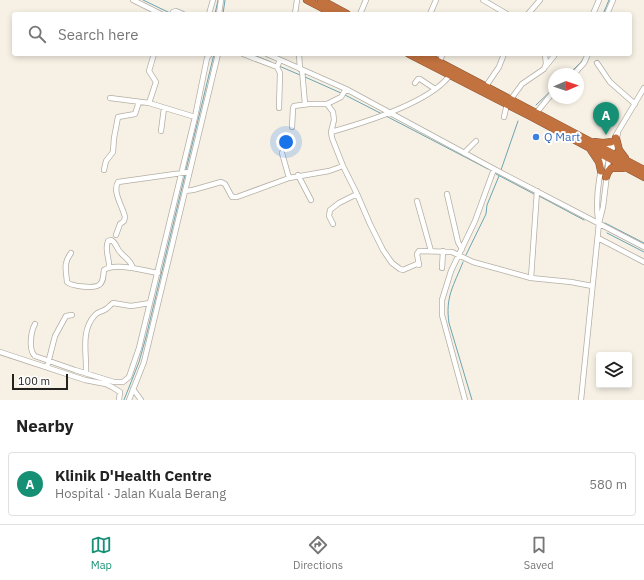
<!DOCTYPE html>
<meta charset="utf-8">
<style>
body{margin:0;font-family:"IBM Plex Sans",sans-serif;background:#f6f6f6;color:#222}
.controls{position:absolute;right:12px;bottom:12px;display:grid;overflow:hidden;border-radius:4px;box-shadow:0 2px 6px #0003}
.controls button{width:36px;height:36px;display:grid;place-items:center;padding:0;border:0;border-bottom:1px solid #e0e0e0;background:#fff;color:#222;font:20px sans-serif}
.compass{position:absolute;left:548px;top:68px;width:36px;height:36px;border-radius:50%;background:#fff;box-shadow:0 2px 6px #0003;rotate:88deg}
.scale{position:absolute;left:12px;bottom:10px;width:56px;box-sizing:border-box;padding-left:4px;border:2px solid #24221e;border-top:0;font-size:11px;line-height:14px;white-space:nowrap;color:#24221e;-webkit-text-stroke:3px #fff;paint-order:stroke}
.you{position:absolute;left:286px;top:142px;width:14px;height:14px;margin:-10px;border:3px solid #fff;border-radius:50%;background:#1a73e8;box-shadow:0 0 0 6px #1a73e833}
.badge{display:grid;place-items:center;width:26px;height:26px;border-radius:50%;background:#169075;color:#fff;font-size:13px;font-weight:700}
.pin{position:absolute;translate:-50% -33px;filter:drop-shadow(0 1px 2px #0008)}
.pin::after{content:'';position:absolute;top:21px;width:14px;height:12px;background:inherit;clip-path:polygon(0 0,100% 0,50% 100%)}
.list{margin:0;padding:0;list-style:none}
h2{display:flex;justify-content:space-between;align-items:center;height:52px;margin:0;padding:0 16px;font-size:17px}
h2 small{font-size:13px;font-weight:400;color:#767676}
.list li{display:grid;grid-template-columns:26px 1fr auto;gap:12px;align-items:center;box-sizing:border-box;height:64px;margin:0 8px 8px;padding:0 8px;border:1px solid #e0e0e0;border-radius:4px}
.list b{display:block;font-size:15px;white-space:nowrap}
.list p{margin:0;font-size:13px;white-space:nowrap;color:#767676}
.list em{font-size:13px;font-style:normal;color:#767676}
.icon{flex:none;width:22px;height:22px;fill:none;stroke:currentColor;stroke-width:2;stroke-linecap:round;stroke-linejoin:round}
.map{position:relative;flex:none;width:644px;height:400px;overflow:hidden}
.search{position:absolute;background:#fff;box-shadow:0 2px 6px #0003;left:12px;right:12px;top:12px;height:44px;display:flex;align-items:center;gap:10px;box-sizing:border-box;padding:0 14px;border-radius:4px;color:#767676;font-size:15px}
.sheet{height:124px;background:#fff}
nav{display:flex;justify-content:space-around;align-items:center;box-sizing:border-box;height:56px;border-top:1px solid #e0e0e0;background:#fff;font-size:11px;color:#767676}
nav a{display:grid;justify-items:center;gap:2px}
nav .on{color:#169075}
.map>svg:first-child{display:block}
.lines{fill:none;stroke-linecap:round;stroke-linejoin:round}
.stream{stroke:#6ca4b3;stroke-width:1}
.minor-casing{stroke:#b4afa4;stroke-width:6}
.highway-casing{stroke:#8b5633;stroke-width:8}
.minor{stroke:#fff;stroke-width:4.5}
.highway{stroke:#c2723f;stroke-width:7}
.shop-dot{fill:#3f7fe0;stroke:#fff;stroke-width:1.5}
.labels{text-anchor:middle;stroke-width:4;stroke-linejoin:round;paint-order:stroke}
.shop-label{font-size:12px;fill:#366cbe;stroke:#fff;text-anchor:start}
</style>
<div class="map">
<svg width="644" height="400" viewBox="0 0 644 400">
<rect width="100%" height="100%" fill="#f7f1e5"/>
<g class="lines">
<path class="stream" d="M143,0L170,13
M215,14L218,0
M223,14L225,0
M603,14L609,0
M251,54L271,62
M279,66L300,75
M569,74L581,62L585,56
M305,77L341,93
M345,95L382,114
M536,105L554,88
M386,116L488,169
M186,170L214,54
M501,170L518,121
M496,174L534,194
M539,196L584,220
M605,223L644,243
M607,233L644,252
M466,255L486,214L487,205L499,176
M463,262C454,285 445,297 449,323L472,400
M124,400L139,362L146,337L185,175"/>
<g class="minor-casing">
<path id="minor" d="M133,0L161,14
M483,0L507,14
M172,14L173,12L176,11L183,14
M209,14L213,0
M219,14L221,0
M295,14L297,0
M360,14L366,0
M430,14L436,0
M528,14L540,0
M593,14L599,0
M607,14L613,0
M154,54L149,71L156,82L149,103L195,117
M243,54L277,67L280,60
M267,54L346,89L494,169L644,247
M299,54L300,69
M439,62L443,54
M597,63L610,82L635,104
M546,66L554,56
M277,67L280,73L279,108
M302,70L305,104
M574,74L584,63L588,54
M415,83L418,79H420L435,89
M486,86L499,67L504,54
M346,89L341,97L327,104L333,112L334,120L331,132L332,138L343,166L357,194L370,224L383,250L392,263L400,269L403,270L419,263
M110,98L149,103
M511,99L522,84L544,69L546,64L545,54
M537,112L554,91
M504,117L507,104
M292,127L293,108L294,106L309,104H327
M161,131L164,108
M331,132C363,123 430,103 450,75
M616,135L644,88
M282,153L289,178
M464,153L476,141
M104,170L106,161L113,152L114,138L118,117L135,114L139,102
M298,175L311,200
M185,191L193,190L221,182L225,184L232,197H237L289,178L329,171L343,166
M447,194L458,242L462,249
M417,201L431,251
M598,219C595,197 600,161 611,141
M333,224L329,216L330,210L339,203L357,194
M116,235L120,224L124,221L125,217C123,207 112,192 118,182L189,172
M598,238L644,262
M71,253C63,264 66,269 67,282C71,286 93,289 99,285C104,282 103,275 104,270C115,262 145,271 158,273
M419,265L417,254L419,251L452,252L473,262L531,278L571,282L592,286
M109,268C110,258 104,251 108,241L111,240C117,243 116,249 121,253C127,260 129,258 133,268
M442,268L443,251
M531,278L537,191
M35,324C31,331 28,350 35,356L75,370L114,382H123L129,377L139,348L195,117L207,58L210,54
M0,352L85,380L106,384L112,387L120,392L119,400
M47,367L55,336L66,316L72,315
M86,373C87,354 80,331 95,315C99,311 102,312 106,309C109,307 110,305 113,303L131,306L150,303
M133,389L141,400
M129,400L144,362L218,54
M465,400L442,315V300L451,271L475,221L494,169
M581,400L599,223L603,207L609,158L618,134"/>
</g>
<g class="highway-casing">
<path id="highway" d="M307,0L334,14
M321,0L347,14
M409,54L530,116L644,177
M424,54L644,170
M616,138L619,150L625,158
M595,142L603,143L611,142
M591,150L599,162L601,171
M606,177L608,172L611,168H623"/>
</g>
<use href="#minor" class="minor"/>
<use href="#highway" class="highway"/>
</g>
<circle class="shop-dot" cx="536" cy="137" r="4"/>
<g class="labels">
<g class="shop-label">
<text x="544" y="141">Q Mart</text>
</g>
</g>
</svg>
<div class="controls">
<button><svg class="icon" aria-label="layers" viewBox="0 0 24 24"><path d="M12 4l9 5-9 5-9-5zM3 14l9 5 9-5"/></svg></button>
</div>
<svg class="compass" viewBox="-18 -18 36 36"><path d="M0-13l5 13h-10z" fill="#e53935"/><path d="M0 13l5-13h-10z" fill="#767676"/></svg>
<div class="scale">100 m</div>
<div class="you"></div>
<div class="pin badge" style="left:606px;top:135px">A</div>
<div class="search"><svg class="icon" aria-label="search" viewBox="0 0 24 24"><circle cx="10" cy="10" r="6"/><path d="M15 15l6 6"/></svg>Search here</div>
</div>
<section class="sheet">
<h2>Nearby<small></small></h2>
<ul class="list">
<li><span class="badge">A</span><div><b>Klinik D'Health Centre</b><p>Hospital · Jalan Kuala Berang</p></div><em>580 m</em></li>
</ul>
</section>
<nav>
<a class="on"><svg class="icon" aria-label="map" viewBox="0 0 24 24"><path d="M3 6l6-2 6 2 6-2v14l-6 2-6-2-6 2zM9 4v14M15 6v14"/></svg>Map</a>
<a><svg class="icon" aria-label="directions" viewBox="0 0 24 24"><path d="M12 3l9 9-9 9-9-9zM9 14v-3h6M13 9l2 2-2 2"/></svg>Directions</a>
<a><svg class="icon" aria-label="saved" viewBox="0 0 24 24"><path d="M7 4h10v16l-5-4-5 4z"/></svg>Saved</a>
</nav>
